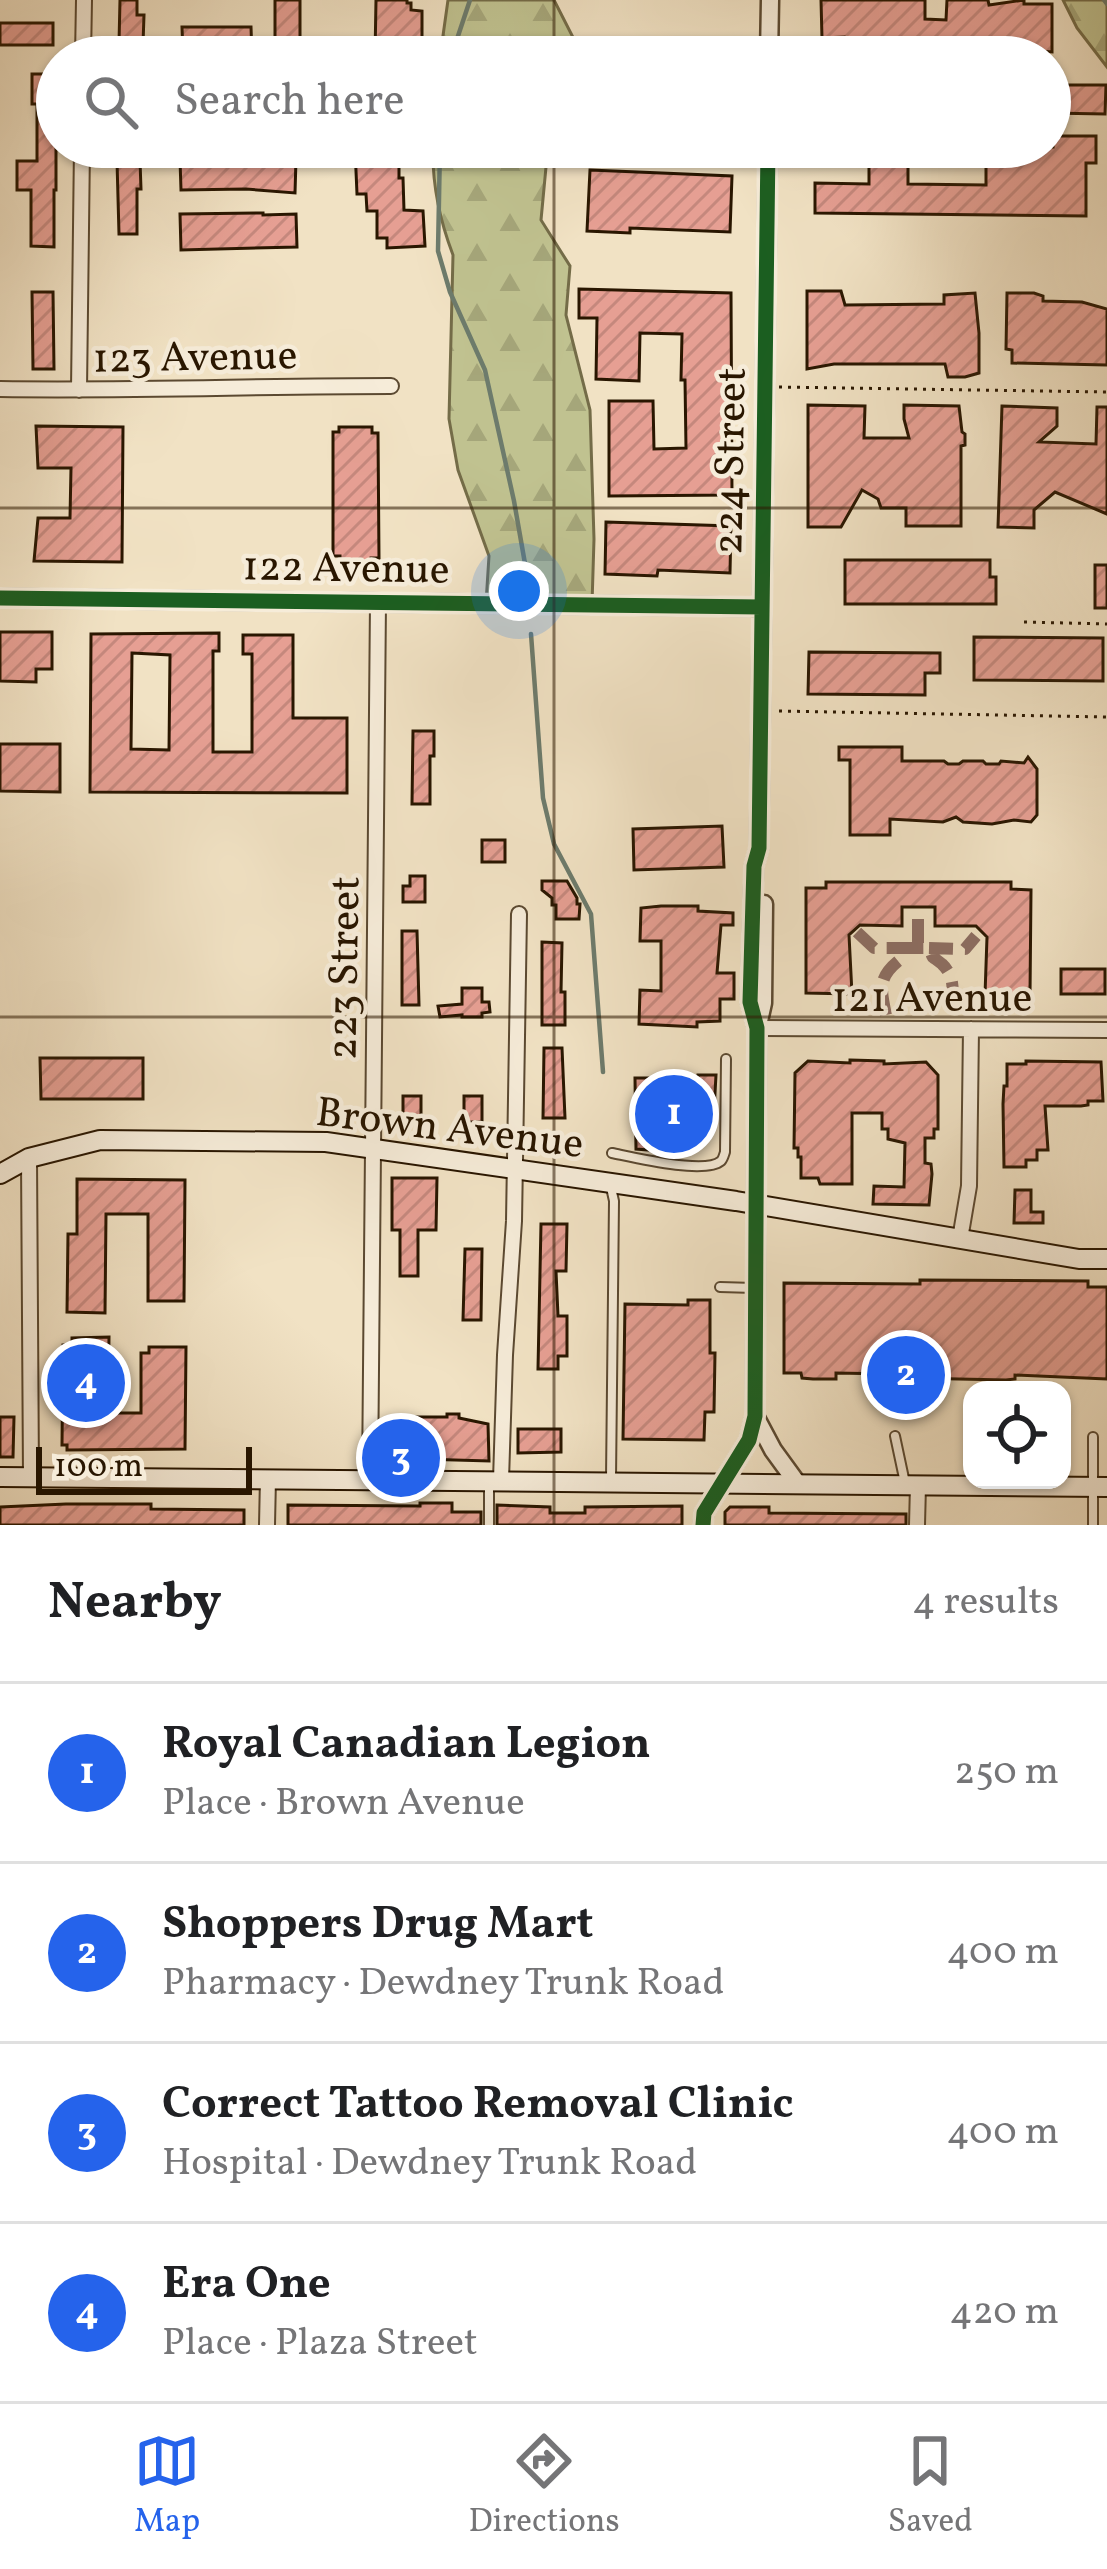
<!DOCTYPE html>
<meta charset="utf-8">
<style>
body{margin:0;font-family:Vollkorn,serif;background:#f6f6f6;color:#202124}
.controls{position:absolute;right:36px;bottom:36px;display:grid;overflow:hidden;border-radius:24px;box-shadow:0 3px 9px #0004}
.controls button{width:108px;height:108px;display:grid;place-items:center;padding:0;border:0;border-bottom:3px solid #e0e0e0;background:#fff;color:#202124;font:60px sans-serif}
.scale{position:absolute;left:36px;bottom:30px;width:216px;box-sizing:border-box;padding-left:12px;border:6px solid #291600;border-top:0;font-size:33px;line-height:42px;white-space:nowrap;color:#291600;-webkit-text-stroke:9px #f6ecd9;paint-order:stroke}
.you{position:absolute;left:519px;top:591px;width:42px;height:42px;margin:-30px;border:9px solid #fff;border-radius:50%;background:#1a73e8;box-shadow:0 0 0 18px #1a73e833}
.badge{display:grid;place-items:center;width:78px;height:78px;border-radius:50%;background:#2563eb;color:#fff;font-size:39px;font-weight:700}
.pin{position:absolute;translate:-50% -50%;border:6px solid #fff;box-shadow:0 3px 12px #0006}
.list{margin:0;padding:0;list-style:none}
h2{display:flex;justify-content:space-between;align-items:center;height:156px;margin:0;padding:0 48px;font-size:51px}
h2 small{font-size:39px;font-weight:400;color:#757577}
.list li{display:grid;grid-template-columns:78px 1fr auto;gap:36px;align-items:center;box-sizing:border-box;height:180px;padding:0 48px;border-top:3px solid #e0e0e0}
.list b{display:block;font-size:45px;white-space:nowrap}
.list p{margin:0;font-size:39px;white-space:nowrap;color:#757577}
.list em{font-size:39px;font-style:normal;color:#757577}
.icon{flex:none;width:66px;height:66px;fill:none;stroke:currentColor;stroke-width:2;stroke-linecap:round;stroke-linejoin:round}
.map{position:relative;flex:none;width:1107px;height:1525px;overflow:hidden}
.search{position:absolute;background:#fff;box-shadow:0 3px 9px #0004;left:36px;right:36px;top:36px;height:132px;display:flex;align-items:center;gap:30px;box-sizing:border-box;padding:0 42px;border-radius:66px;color:#757577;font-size:45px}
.sheet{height:876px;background:#fff}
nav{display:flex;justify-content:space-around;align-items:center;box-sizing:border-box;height:168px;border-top:3px solid #e0e0e0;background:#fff;font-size:33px;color:#757577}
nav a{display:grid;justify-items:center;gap:6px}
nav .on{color:#2563eb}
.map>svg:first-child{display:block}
.forest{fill:url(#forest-firs);stroke:#746c48;stroke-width:3}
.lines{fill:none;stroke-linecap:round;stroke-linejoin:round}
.stream{stroke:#6d7b6c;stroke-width:4.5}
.building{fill:url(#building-hatch);stroke:#291600;stroke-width:3;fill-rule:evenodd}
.service-casing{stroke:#5b4931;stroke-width:12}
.minor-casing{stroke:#5b4931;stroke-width:18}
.tertiary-casing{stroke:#5b4931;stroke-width:21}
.secondary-casing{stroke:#291600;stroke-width:22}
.path{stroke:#291600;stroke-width:3;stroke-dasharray:3 6;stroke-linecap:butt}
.service{stroke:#f6ecd9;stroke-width:8}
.minor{stroke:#f6ecd9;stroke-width:14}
.tertiary{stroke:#f6ecd9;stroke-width:16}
.secondary{stroke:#f6ecd9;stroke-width:18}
.quiet{stroke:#8d6e63;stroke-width:12;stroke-dasharray:24 12;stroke-linecap:butt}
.cycleway-casing{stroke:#f6ecd9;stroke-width:22}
.cycleway{stroke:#1b5e20;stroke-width:15}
.grid{fill:none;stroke:#291600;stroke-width:3;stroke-opacity:0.55}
.labels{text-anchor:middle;stroke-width:9;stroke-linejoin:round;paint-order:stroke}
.street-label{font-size:42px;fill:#291600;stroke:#f6ecd9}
</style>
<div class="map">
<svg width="1107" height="1525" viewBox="0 0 1107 1525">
<defs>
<pattern id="forest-firs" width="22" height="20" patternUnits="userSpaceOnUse" patternTransform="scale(3)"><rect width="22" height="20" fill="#c0c290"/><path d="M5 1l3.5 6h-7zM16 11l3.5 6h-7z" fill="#a5a67a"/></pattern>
<pattern id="building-hatch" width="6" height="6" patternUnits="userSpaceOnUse" patternTransform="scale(3)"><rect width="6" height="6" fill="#e69f93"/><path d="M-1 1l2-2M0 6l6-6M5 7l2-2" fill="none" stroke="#c5887d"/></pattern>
</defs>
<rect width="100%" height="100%" fill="#f1e2c4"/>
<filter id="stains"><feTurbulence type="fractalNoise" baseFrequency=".00167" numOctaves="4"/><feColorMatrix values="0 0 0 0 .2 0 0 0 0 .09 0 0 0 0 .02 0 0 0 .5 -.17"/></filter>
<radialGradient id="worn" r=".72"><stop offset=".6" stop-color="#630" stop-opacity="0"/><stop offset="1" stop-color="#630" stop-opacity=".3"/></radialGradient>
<path class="forest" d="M448,0H554L583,57H440Z
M1063,0H1107V67L1077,28Z
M433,147H554L546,167L541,220L570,266L566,315L590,410L594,539L592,604L486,603L489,556L458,470L449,419L453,255C440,221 432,183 433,147Z"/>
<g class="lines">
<path class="stream" d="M1104,0L1107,4
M451,57L470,0
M440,147L438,251L450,292L485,370L514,501L527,575
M531,634L543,798L554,844L591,914L603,1072"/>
</g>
<path class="building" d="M120,0H137V15H144L143,44L119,43Z
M275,0H300V57H275Z
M376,0H407V3H411V10L422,11V57H375Z
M821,0H925V19L946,20L947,0H988L989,5L1024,0V4H1052V52L1013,49V42H1008V39L963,40L962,44L937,42V51H884V38L844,42V37L822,38Z
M0,23H53V45H0Z
M182,27H251L252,57L183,55Z
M32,74H56V190H54V247L31,246V190H17V161H37V104H32Z
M1050,85H1106L1105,114L1050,113Z
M1053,136H1096V163H1086V216L815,213V183L869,184V162H815V147H908V184L986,185V160H943V147H1053Z
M365,147H399V178H403L404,210L423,211L425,246L387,248V238H377V211H367L366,194H357L355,148Z
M246,158L296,159L295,193L246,189L181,190L180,160Z
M117,161H140L141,189H137V234H119Z
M590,170L732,176L730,232L630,228V233L587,231Z
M263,213V215L296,214L297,247L181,250L180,214Z
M579,289L731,293L732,495L609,496V401H653L654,449L686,448L685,380H681L682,334L640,333L639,381L596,379L597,318H579Z
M807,291H841L845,305L944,304V295L975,293L979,333V373L965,377H948L945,364H834L807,369Z
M32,292H53L54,369H33Z
M1007,293H1034L1043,296V301L1082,302L1107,309V365L1012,363V350L1006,349Z
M808,405L865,406L864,438H909L904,419V405L959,406L962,432L965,434V445L961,446V526H906V508H881L878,499L862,490L841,527H808Z
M1002,406L1057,408V426L1039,442L1096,444L1097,407H1107V514L1055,492L1034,510V528L998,527Z
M36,426L123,427L122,562L34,561L38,518H70L71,468H38Z
M339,427H372V433H378L379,558H371V563H358V572H345V561H340V556H333V432H339Z
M606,522L731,526L730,573L658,570L657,576L605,574Z
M845,560H990V577H996V604H845Z
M1095,565H1107V608H1095Z
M0,632H52V669H36V682L0,681Z
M219,633V651H213V752H252V654H243V635H293V718H347V793L90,792L91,634ZM132,653L170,655L169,750L131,749Z
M974,637L1103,638V681L974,680Z
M809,652L940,653V673H925V695L808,694Z
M413,731H434V756H430V804H412Z
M0,744H60V792L0,791Z
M839,747H902V761H944L948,764H959L963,761H983L986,764H999L1001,761L1024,763L1028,757L1037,769V815L1031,822L1014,820L992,824L963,822L956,817L943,822L890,819V835H850V760H839Z
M722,826L724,867L634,870L633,829Z
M482,840H505V862H482Z
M410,876H425V902H403V886H410Z
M542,881H567L577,898V904H580L579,919H556V905H552V898L542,890Z
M826,882H1011V889L1031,890L1030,995H985L987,937L976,926H935V907H902V926L860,925L849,935L852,994L806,993V888H826Z
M661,906H698V911L733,913V925H721L717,973H734V999H720V1021L697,1022V1027L639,1024L640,990L661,991V941H640L641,908Z
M402,931H417L419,1005H402Z
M542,942L562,943L561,992H565V1025H542Z
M1061,969H1105V994H1061Z
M462,988H482V1002H489L490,1012L482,1013V1017H462V1015L440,1017L438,1006L462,1004Z
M544,1048H562L565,1118H543Z
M40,1058H143V1099H41Z
M850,1060L884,1061V1064L926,1062L938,1075V1129H934V1138H925V1163L931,1164L932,1174L929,1205L873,1204L874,1186L904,1187L905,1143L888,1139V1129H882V1113H852V1184H820L818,1178H801V1157H798V1148H794L795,1073L808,1061L850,1063Z
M1026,1061L1101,1062L1103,1101H1088V1105L1081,1106H1045L1048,1150H1037V1160H1026V1167H1004L1003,1104L1004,1086H1007V1064H1026Z
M698,1075H716L713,1129L688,1153L636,1149L635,1078H698Z
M403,1096H421V1123H403Z
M464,1096H482V1122H464Z
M392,1178H437L436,1230H418V1276H400V1230H392Z
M77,1179L185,1180L184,1301H148V1214H106L105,1313L67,1312L68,1234H77Z
M1015,1190H1031V1212H1043V1223H1014Z
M541,1224H567L566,1271H556L558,1316H567V1356H558V1369H538Z
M465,1249H482L481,1320H463Z
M920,1280L1088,1281V1287H1107V1379L1015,1375V1379L1006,1380L911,1378L889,1376V1374L836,1373V1379H813L802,1378L801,1373H784V1283L920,1284Z
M688,1300H710V1353H715L714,1412H705L704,1440L623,1439L625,1304L688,1305Z
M109,1337L108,1413H141V1353H149V1347H186L185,1449L67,1450V1445H62L63,1345H72V1338Z
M447,1414H459V1418L488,1424L489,1461L386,1458L385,1438H400V1422H415V1417H447Z
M0,1417H14L13,1457H0Z
M518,1429H561V1452L518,1453Z
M420,1503H452V1512H481V1525H288V1505L420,1506Z
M66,1504H151V1509L244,1510V1525H0V1507Z
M497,1505L550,1507V1513H585V1507L682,1506V1525H497Z
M730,1507H769V1513L906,1514V1525H725V1512Z"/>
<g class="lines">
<g class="service-casing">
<path id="service" d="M612,1153C632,1157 705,1175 721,1161C723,1159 724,1155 725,1152L726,1059
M610,1183L614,1201L611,1479
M720,1287L754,1288
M895,1436L905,1483
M489,1481V1525
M1093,1525V1437"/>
</g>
<g class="minor-casing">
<path id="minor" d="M83,57L84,0
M0,389C131,391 261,386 391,386
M79,390L82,147
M757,1028L1107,1030
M29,1158L31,1477
M960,1239L969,1186L971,1029
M370,1479L378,602
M501,1480L505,1355L514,1221L519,914
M267,1525L268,1478
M917,1525L918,1485"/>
</g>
<g class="tertiary-casing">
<path id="tertiary" d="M769,57L770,0
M0,598L762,607
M759,1021L763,1003L764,904
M756,1418L773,1450L797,1483
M703,1525L704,1513L749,1440L755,1416L757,1028L750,1002L754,866L759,848L768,147"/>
</g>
<g class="secondary-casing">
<path id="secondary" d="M0,1174L29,1158L100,1140L326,1142L736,1201L1079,1259H1107
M0,1477L1107,1487"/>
</g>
<path class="path" d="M779,387L1107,392
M1024,622L1107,624
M779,711L1107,717"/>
<use href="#service" class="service"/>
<use href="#minor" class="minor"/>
<use href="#tertiary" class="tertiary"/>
<use href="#secondary" class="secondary"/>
<path class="quiet" d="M918,919V948
M857,932L874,948H902
M929,948L965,949L976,936
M886,1015C880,987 878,976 902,958V948H929C936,964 928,952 942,964C957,978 953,997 949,1016"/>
<g class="cycleway-casing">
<path id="cycleway" d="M0,598L762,607
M703,1525L704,1513L749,1440L755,1416L757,1028L750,1002L754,866L759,848L768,147"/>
</g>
<use href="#cycleway" class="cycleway"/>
</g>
<path class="grid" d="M554,0V57M554,147V1525M0,508H1107M0,1017H1107"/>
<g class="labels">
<g class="street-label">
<text transform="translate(195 355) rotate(-1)" y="15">123 Avenue</text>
<text transform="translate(728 461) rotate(-89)" y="15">224 Street</text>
<text transform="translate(346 566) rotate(1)" y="15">122 Avenue</text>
<text transform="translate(342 968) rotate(-89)" y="15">223 Street</text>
<text x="932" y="1011">121 Avenue</text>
<text transform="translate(450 1126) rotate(7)" y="15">Brown Avenue</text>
</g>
</g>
<rect width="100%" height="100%" filter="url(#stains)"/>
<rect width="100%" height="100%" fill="url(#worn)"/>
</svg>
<div class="controls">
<button><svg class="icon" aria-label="locate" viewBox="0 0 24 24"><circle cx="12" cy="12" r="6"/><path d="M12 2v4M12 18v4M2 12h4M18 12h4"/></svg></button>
</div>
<div class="scale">100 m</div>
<div class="you"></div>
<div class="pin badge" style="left:674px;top:1114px">1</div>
<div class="pin badge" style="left:906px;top:1375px">2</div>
<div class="pin badge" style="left:401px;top:1458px">3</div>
<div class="pin badge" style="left:86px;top:1383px">4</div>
<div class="search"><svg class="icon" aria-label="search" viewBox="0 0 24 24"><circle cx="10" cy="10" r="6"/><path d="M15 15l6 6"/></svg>Search here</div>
</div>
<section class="sheet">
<h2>Nearby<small>4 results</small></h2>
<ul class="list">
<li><span class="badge">1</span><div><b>Royal Canadian Legion</b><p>Place · Brown Avenue</p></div><em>250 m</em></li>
<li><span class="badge">2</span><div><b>Shoppers Drug Mart</b><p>Pharmacy · Dewdney Trunk Road</p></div><em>400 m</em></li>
<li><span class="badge">3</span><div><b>Correct Tattoo Removal Clinic</b><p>Hospital · Dewdney Trunk Road</p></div><em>400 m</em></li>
<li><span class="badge">4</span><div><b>Era One</b><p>Place · Plaza Street</p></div><em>420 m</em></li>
</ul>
</section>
<nav>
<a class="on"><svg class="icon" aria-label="map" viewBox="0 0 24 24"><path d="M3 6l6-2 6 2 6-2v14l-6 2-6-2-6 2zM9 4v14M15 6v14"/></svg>Map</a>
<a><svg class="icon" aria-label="directions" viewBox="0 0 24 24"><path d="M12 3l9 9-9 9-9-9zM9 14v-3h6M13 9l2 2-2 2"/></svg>Directions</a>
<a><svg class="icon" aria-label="saved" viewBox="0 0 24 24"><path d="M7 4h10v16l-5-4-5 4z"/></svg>Saved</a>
</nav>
